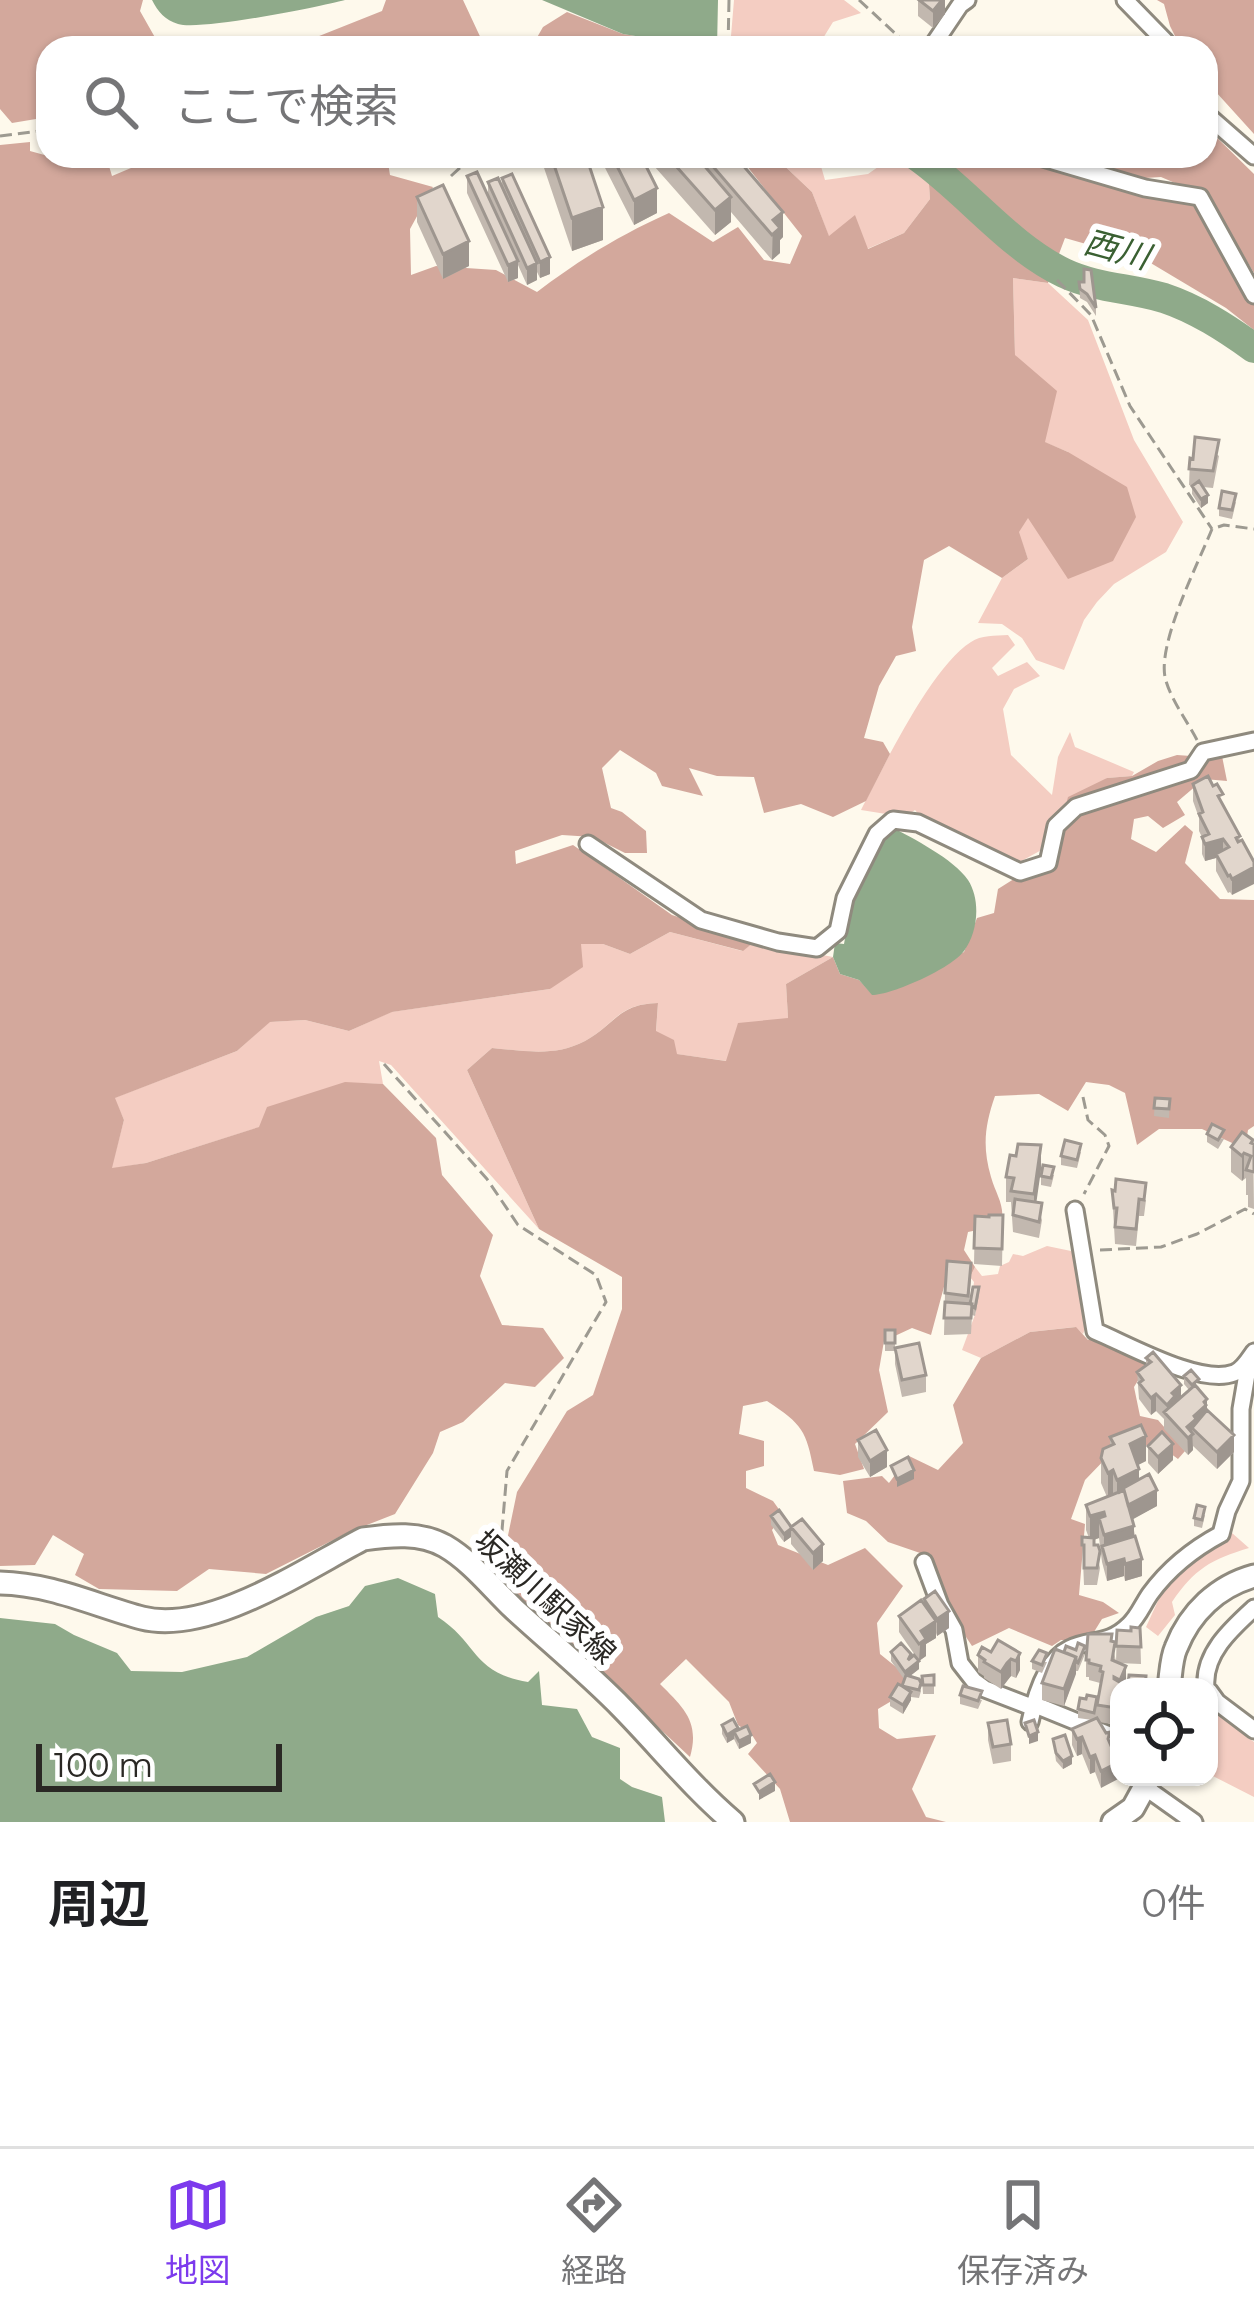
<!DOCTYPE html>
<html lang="ja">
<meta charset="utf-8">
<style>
body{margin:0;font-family:Montserrat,"Noto Sans JP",sans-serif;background:#f6f6f6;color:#202124}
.controls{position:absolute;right:36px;bottom:36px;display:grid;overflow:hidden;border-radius:24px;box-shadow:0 3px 9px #0004}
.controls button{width:108px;height:108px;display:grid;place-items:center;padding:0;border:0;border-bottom:3px solid #e0e0e0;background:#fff;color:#202124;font:60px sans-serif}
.scale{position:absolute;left:36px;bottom:30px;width:246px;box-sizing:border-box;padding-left:12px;border:6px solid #2a2824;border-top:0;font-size:33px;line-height:42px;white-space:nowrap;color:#2a2824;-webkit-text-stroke:9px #fff;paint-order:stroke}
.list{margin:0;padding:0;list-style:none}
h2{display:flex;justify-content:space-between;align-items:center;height:156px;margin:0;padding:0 48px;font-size:51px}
h2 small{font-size:39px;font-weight:400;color:#757577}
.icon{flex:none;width:66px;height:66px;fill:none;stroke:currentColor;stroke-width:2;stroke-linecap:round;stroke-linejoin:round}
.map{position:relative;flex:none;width:1254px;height:1822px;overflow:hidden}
.search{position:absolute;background:#fff;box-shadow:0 3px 9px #0004;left:36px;right:36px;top:36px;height:132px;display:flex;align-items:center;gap:30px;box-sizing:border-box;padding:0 42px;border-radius:36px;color:#757577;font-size:45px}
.sheet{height:324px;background:#fff}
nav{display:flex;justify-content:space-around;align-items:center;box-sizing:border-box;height:168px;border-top:3px solid #e0e0e0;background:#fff;font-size:33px;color:#757577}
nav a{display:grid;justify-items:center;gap:6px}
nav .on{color:#7c3aed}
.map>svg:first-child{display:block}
.green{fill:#f4cdc2}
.forest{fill:#d3a89c}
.water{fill:#8faa8a}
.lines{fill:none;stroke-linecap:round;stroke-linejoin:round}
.river{stroke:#8faa8a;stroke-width:30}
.minor-casing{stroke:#8f8a7e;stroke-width:21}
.secondary-casing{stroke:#8f8a7e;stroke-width:27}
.path{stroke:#9d9a91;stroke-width:3;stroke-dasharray:12 6;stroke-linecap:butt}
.minor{stroke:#fff;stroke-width:15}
.secondary{stroke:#fff;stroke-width:21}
.wall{fill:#c2b8af}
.shaded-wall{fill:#9e968f}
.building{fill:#e1d6cc;stroke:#9e968f;stroke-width:3}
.labels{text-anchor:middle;stroke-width:12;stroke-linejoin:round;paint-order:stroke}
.street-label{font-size:30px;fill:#2a2824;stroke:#fff}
.water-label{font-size:33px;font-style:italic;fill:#3a6032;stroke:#fff}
</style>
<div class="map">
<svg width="1254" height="1822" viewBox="0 0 1254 1822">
<rect width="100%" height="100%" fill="#fef9ec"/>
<path class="green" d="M734,0H844L861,13L833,22L817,48H730Z
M774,156H818L825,180L868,174L888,160L899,156H927L930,199L904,233L867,249L829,237L812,192Z
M1013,278L1048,283L1088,320L1134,440L1183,522L1166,552L1114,584L1097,602L1084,620L1064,670L1036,660L1022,638L1002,624L978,623L1002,578L1028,559L1018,532L1068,452L1044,442L1015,355Z
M1008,635L1015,645L992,668L998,676L1027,662L1040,676L1014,689L1003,709L1011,755L1052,795L1058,757L1070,732L1075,747L1134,772L1132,776L1107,778L1056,842L1016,864L931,829L915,810L905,817L861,810C884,766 931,667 971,642C981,635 995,636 1008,635Z
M670,932L742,951L754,942L833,957L786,984L788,1018L727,1061L676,1054L656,1032L658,1003C617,1004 616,1024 585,1041C555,1057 525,1051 492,1048L467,1070L539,1229L391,1065L379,1061L383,1084L345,1083L260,1127L146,1163L111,1169L124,1120L114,1098L237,1051L269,1022L305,1020L349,1031L391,1012L550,989L580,944H603L630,954Z
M1047,1246L1071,1251L1076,1256L1088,1320L1083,1334L1075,1327L1030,1332L981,1358L962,1350L976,1312L970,1309L974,1282L970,1277L975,1267L982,1276L998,1274L1000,1266L1009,1262L1013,1254L1023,1256Z
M1232,1533L1249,1548C1212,1559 1194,1569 1172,1602L1175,1615L1158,1636L1146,1627L1162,1592L1181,1568Z
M1209,1705L1214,1712L1254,1742V1797L1209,1774Z"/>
<path class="forest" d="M0,0H143L140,11L157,41L214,39L217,48H48V117L12,123L0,109Z
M386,0H463L484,45L506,48H289L382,11Z
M1157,0H1254V134L1206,81V48H1181L1170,26L1164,4Z
M567,12L623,34L679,43V48H531L543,27Z
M1206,127L1254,174V273L1208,197L1161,177L1129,179L1094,156H1206Z
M30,142V151L48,156H106L112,176L131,168L137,156H387L390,175L433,187L410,229L411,275L436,266L496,270L537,292C579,260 620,235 669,213L713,242L738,227L764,260L790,264L802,236L739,156H774L812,192L829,236L855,215L868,249L904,233L930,199L927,156H1018L1052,168L1197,203L1224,259L1254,305V330L1226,308L1149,262L1065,238L1048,283L1013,278L1015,355L1057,391L1045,442L1068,452L1127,487L1136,517L1113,561L1068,579L1028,518L1019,532L1028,559L1002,578L949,546L924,560L912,627L916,651L896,656L879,686L864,738L883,742L890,754L866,801L833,817L801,804L764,813L754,777L717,776L689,768L703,796L662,786L656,773L620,750L602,768L611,808L622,812L646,831L647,853H625L593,837L562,835L515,851L516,864L573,845L672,915L754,942L743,951L670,932L630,954L603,944H581L583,967L550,989L392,1012L349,1031L305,1020L270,1022L237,1051L115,1098L124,1120L112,1168L146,1163L259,1127L267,1107L345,1082L383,1084L436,1138L442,1175L493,1235L480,1276L502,1325L543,1328L564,1358L535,1387L505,1383L463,1422L440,1432L433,1453L395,1514L349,1532L266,1574L209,1569L177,1591L99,1589L75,1575L84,1554L53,1535L35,1565L0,1566V145Z
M1221,751L1227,781L1204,779L1177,802L1185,815L1163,828L1148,816L1134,819L1131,839L1156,852L1185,825L1193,832L1185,863L1220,899L1254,900V1126L1248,1130L1245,1149L1202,1129H1159L1137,1145L1125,1093L1109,1085L1086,1082L1068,1111L1039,1094L995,1096C985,1125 982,1146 991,1177C996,1195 1006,1206 1001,1225L968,1232L964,1250L975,1267L970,1277L953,1272L945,1283L931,1335L912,1328L884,1341L879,1370L888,1412L855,1444L864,1469L840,1475L814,1471C806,1430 803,1425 767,1401L743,1406L739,1434L764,1441V1466L746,1471V1488L773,1501L783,1515L772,1530L778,1545L828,1565L865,1548L903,1586L877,1623L880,1654L906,1675L910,1690L878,1709L879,1728L897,1739L936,1735L912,1789L926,1817L946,1822H790L780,1789L748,1754L757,1743L752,1735L738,1725L729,1702L686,1659L660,1684C684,1708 700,1722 690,1757L505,1584L506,1545L517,1492L567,1411L593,1395L622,1309V1277L539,1229L467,1070L492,1048C525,1051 555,1057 585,1041C616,1024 618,1004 658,1003L656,1031L674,1040L677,1054L726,1061L738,1023L788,1018L786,984L833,957L840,974L859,980L872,994L964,952L977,918L994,913L998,889L1017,877L1055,861L1056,842L1068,797L1107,778L1132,776L1158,761L1177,755L1205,757Z
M1076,1327L1088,1340L1098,1335L1162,1363L1145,1369L1134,1387L1140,1416L1158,1420L1185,1451L1178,1459L1159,1445L1132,1446L1112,1452L1085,1480L1071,1519L1085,1524L1079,1595L1103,1602L1119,1613L1102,1619L1089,1640H1061L1052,1646L1009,1628L972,1646L944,1604L923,1554L888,1542L866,1521L847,1513L843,1481L882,1476L889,1483L909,1456L938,1470L963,1443L953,1405L981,1358L1030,1332Z"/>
<path class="water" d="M152,0H345C319,7 199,31 178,24C165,20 158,12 152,0Z
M542,0H718L717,48H680L678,43L623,34Z
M890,826C912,838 954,859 968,880C981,900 978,932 964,951C952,968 892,995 872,995L859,980L840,974L833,957L835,943L844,944C853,895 863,868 890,826Z
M398,1578L435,1594L438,1617C479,1644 471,1672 528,1682L539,1671L542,1705L577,1709L592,1737L620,1748V1779L632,1787L662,1797L665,1822H0V1618L55,1624L74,1635L117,1653L131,1671L182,1672L247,1657L316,1617L349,1606L365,1586Z"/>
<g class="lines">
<path class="river" d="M917,156C967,191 1008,246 1064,273C1096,288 1130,288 1164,298C1197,309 1226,328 1254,348"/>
<g class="minor-casing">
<path id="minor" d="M1125,0L1165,41L1167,48
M931,48L960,5L967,0
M1206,114L1254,156
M1036,156L1145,188L1200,197L1254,295
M588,844L701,920L778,942L817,948L838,931L845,898L877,834L893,820L918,823L1020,872L1048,863L1056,826L1076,807L1191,770L1203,752L1254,741
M1075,1210L1095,1331C1127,1344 1200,1386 1234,1373C1243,1370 1249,1359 1254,1352
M924,1562L940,1605L954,1630L960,1663L974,1681L985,1689L1029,1706L1033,1704L1119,1739
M1206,1687C1203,1654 1231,1629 1254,1608
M1209,1691L1217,1702L1254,1730
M1030,1722C1035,1698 1046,1660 1069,1649C1090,1638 1108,1646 1129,1625C1138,1617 1143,1604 1150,1594C1169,1568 1193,1549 1221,1534L1227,1511L1241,1481V1409L1248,1368L1245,1365
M1146,1788L1194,1822"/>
</g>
<g class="secondary-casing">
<path id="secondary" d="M0,1583C51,1584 94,1605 142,1618C209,1635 305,1569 363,1539C391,1535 420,1532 445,1546C471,1561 492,1588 514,1609C550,1642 589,1674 623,1709C660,1747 693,1788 733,1822
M1169,1687C1171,1674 1171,1659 1176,1648C1190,1612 1218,1586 1254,1576
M1113,1822L1133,1808L1150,1777"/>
</g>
<path class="path" d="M859,0L911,48
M300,48H337
M728,48L729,0
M0,136L48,130
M451,176L473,156
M1057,280L1091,315L1130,406L1212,529
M1197,740C1187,721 1172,701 1166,681C1155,647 1198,564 1212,529L1224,525L1254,529
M384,1064L487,1179L518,1225L596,1275L606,1302L507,1471L499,1566
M1083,1097L1088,1120L1105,1135L1109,1146L1084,1194
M1100,1250L1161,1247L1197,1234L1245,1209L1254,1214"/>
<use href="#minor" class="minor"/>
<use href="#secondary" class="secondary"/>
</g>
<path class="wall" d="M918,0H945V14L933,28L918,16Z
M540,156H586L603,240L572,251Z
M601,156H735L783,237L780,240V253L772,260L731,212V222L715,235L647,158L646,165L657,213L634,225L601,160Z
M467,176L488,195V182L502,187V178L550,274L540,278L537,272V280L527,285L518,265V278L508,282L467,193Z
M417,197L469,266L443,279L417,222Z
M1079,282L1096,308V316L1087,302L1080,298Z
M1195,437L1219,456L1213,488L1203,487L1208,503L1201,508L1192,494V486L1189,485L1190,458L1193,459Z
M1236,502L1232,519L1219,516V508Z
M1193,784L1223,804L1240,836L1232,895L1230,892L1228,893L1216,871V858L1205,861L1202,854V837L1199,831V818L1193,801Z
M1155,1098L1170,1099L1169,1118L1154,1116Z
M1207,1134L1224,1139L1218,1149L1207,1142Z
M1253,1140L1254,1209L1248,1207V1195H1246V1178L1242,1181L1231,1172V1147Z
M1018,1144L1042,1220L1039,1238L1013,1232L1011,1202H1006V1177L1016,1156Z
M1081,1152L1077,1168L1061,1165V1156Z
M1054,1175L1051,1187L1041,1185V1176Z
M1112,1190L1146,1200L1144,1216H1139L1136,1246L1115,1244Z
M1003,1215L1002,1266L974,1264L975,1216Z
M971,1279L969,1304L979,1295L975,1316L972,1315L971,1334L944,1335L945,1293Z
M885,1330H895V1351H885Z
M895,1348L926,1375V1392L902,1397L895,1364Z
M1146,1358L1181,1397L1189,1390L1184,1384V1376L1199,1387L1207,1410L1234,1452L1217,1469L1193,1446V1450L1188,1455L1164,1429V1419L1156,1411L1151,1415L1139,1399L1137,1372L1146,1366Z
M1110,1437L1146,1461L1138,1465L1139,1480L1157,1506L1132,1519L1142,1576L1125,1581L1124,1576L1107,1581L1102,1562L1099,1538L1094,1540L1100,1568L1097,1585H1084L1082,1537L1089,1538L1086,1530V1505L1107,1497L1101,1483V1458L1110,1446Z
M858,1440L887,1467L870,1477L858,1457Z
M1148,1446L1173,1460L1158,1474L1148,1463Z
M1205,1515L1202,1528L1194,1526V1518Z
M771,1516L792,1527L823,1561L813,1570L791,1544V1537L784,1542L771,1525Z
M924,1599L949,1628L937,1636L936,1633V1638L926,1644V1656L919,1661V1669L910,1676L921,1691L919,1698L911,1697V1700L903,1714L890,1706V1697L902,1686L904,1679L891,1661V1652L917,1658L899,1632V1616L924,1604Z
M1140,1628L1141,1664L1118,1663L1126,1683L1119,1687L1117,1725L1099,1722L1106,1733L1101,1788L1095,1772L1090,1774L1082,1754L1077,1756L1072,1745V1729L1092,1720L1078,1718V1709L1097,1704L1100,1683L1089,1680V1677H1086V1660L1112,1641L1116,1662L1117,1630L1131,1631Z
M991,1652L1020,1653V1670L1016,1678L1011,1676L1007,1680L1001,1689L984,1678V1676L978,1672V1655Z
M1064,1652L1085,1654L1078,1671H1076L1064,1706L1042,1700V1683Z
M1032,1661L1047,1662L1042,1673L1032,1669Z
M934,1675V1694H923L922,1676Z
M960,1695L982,1700L978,1709L960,1704Z
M988,1723L1011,1744V1761L993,1764L988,1740Z
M722,1725L738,1731L751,1743L739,1749L734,1739L727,1743L722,1734Z
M1053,1739L1072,1764L1063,1769L1056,1761Z"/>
<path class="shaded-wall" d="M942,0H945V14L933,28V11Z
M657,188V213L634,225V200Z
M731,197V222L715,235V210Z
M603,207V240L572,251V218Z
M783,212V237L780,240V253L772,260L773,220Z
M469,241V266L443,279V254Z
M550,257V274L540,278V262Z
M518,261V278L508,282V265Z
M537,263V280L527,285V268Z
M1208,495V503L1201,508V499Z
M1223,839V856L1216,854V858L1205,861V844Z
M1254,867V884L1232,895V879Z
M1041,1145V1170L1034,1219V1194Z
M1244,1153V1178L1242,1181V1156Z
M1181,1385V1402L1167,1416V1405L1172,1393Z
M1156,1394V1411L1151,1415V1398Z
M1207,1399V1416L1192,1428L1193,1450L1188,1455L1187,1427Z
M1234,1435V1452L1217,1469V1452Z
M1146,1436V1461L1130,1469V1444Z
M1173,1444V1460L1158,1474V1457Z
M887,1450V1467L870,1477V1461Z
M1139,1469V1494L1117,1505V1480Z
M914,1470V1479L897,1487V1479Z
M1113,1470V1495L1108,1498V1473Z
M1157,1490V1506L1128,1522V1505Z
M1104,1512V1535L1099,1518V1538L1090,1541V1516Z
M1134,1526V1551L1104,1554V1535Z
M791,1528V1537L784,1542V1534Z
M823,1544V1561L813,1570V1553Z
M1124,1559V1576L1107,1581V1564Z
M1142,1559V1576L1125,1581V1564Z
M949,1611V1628L937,1636V1619Z
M936,1621V1638L926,1644V1656L919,1661L921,1631Z
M1020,1653V1670L1016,1678V1661Z
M1076,1657V1674L1064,1706V1689Z
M1011,1659V1676L1001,1689V1672Z
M919,1661V1669L905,1680V1672Z
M1126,1666V1683L1124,1687H1120V1680Z
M911,1692V1700L903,1714V1705Z
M738,1728V1736L734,1732V1739L727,1743V1735Z
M1038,1732V1741L1029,1744V1736Z
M751,1735V1743L739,1749V1741Z
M1082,1737V1754L1077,1756V1739Z
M1095,1755V1772L1090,1774V1757Z
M1072,1756V1764L1063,1769V1761Z
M1119,1762V1777H1122L1101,1788V1771Z
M775,1782V1791L759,1800V1792Z"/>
<path class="building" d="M919,0H942L933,11Z
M551,156H586L603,207L572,218Z
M612,156H641L657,188L634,200Z
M667,156H696L731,197L715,210Z
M704,156H735L783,212L773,220L780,228L772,235Z
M477,172L518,261L508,265L467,176Z
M512,174L550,257L540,262L502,178Z
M498,178L537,263L527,268L488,182Z
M443,185L469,241L443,254L417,197Z
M1084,269L1091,270L1096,308L1087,294L1080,289L1079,282H1084Z
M1195,437L1219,440L1213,471L1189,469L1190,458L1193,459Z
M1199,481L1208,495L1201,499L1192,486Z
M1222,491L1236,494L1232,510L1219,508Z
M1208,776L1213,786L1217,784L1223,794L1218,796L1240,836L1236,838L1238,842L1242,840L1254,862V867L1232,879L1230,875L1228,876L1216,854L1229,847L1223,839L1205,844L1202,837L1209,834L1199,814L1203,812L1193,784Z
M1155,1098L1170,1099L1169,1109L1154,1108Z
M1212,1124L1224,1130L1218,1140L1207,1134Z
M1242,1132L1253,1140L1251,1143L1254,1144V1172L1246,1170L1251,1156L1244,1153L1242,1156L1231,1147Z
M1065,1140L1081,1144L1077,1160L1061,1156Z
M1018,1144L1041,1145L1034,1194L1011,1191L1014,1178L1006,1177L1010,1155L1016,1156Z
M1043,1165L1054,1167L1051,1178L1041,1176Z
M1116,1179L1146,1183L1144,1200L1139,1199L1136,1229L1115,1227L1117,1208H1114L1112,1190L1115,1191Z
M1015,1199L1042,1203L1039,1222L1013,1215Z
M989,1215H1003L1002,1249L974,1248L975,1216L989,1217Z
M947,1261L971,1263L968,1296L945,1293Z
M973,1287H979L975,1308L970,1304Z
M945,1302L972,1304L971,1318H944Z
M885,1330H895V1343H885Z
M919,1343L926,1375L902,1380L895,1348Z
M1153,1352L1181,1385L1172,1393L1175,1396L1167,1405L1156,1394L1151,1398L1139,1383L1143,1380L1137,1372L1151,1362L1146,1358Z
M1191,1370L1199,1379L1192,1385L1184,1376Z
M1195,1385L1207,1399L1204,1402L1206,1405L1194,1416L1196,1419L1187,1427L1193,1434L1188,1438L1164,1412Z
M1207,1410L1234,1435L1217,1452L1192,1428Z
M1141,1425L1146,1436L1130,1444L1139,1469L1117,1480L1113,1470L1108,1473L1101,1458L1103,1449L1114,1444L1110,1437Z
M876,1430L887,1450L870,1461L858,1440Z
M1162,1432L1173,1444L1158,1457L1148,1446Z
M908,1457L914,1470L897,1479L891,1466Z
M1149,1474L1157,1490L1128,1505L1124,1490L1120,1492V1490Z
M1124,1490L1134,1526L1104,1535L1099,1518L1105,1516L1104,1512L1090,1516L1086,1505Z
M1197,1505L1205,1507L1202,1520L1194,1518Z
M779,1510L792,1528L784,1534L771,1516Z
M802,1519L823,1544L813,1553L791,1527Z
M1135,1536L1142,1559L1125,1564L1124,1559L1107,1564L1102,1546Z
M1082,1537L1094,1538V1545H1098L1100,1551L1097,1568H1084V1545H1082Z
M935,1591L949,1611L937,1619L924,1599Z
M921,1600L936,1621L921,1631L926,1639L919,1644L899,1616Z
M1131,1627L1140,1628L1141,1647L1116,1646L1117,1630L1131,1631Z
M1088,1634H1112L1111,1641L1115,1642L1112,1660L1126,1666L1120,1680L1114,1677V1679L1121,1683L1117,1708L1097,1705L1103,1672L1100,1671L1101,1666L1089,1663V1660H1086Z
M998,1640L1020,1653L1016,1661L1011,1659L1007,1663L1001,1672L984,1662L985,1660L978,1655L982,1647L991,1652Z
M901,1643L911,1654L908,1660L914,1655L919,1661L905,1672L891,1652Z
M1078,1643L1085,1646L1078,1663L1076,1662V1657L1064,1652L1066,1646L1076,1650Z
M1055,1649L1076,1657L1064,1689L1042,1683Z
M1039,1650L1047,1653L1042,1665L1032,1661Z
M906,1675L919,1679L921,1683L919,1690L902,1686L911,1692L903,1705L890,1697L898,1684L902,1686Z
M934,1675V1685H923L922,1676Z
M1129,1675L1146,1676L1145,1687H1128Z
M963,1686L982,1691L978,1701L960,1695Z
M1087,1695L1097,1697L1094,1713L1078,1709L1080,1698L1086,1699Z
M1097,1718L1106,1733L1110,1732L1108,1739L1112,1748L1117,1746L1119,1751V1762L1101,1771L1095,1755L1090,1757L1082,1737L1077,1739L1072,1729Z
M733,1719L738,1728L727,1735L722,1725Z
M1007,1720L1011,1744L993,1747L988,1723Z
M1034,1720L1038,1732L1029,1736L1025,1723Z
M747,1726L751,1735L739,1741L734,1732Z
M1065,1735L1072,1756L1063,1761L1056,1753L1053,1739Z
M770,1774L775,1782L759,1792L754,1784Z"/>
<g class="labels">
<g class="street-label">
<text transform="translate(545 1597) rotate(43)" y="10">坂瀬川駅家線</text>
</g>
<g class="water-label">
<text transform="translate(1117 249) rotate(15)" y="12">西川</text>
</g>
</g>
</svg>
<div class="controls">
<button><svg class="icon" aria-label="locate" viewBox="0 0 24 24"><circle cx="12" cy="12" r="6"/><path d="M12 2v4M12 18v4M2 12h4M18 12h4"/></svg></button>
</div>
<div class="scale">100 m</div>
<div class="search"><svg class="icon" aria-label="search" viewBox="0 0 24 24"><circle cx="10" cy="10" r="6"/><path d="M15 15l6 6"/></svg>ここで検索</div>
</div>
<section class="sheet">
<h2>周辺<small>0件</small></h2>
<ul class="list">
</ul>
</section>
<nav>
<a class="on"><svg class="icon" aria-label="map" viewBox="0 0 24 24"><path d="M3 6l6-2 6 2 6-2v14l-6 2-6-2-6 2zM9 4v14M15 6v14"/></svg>地図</a>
<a><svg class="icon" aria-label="directions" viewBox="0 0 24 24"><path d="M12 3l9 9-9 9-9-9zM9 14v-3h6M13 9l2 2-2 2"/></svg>経路</a>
<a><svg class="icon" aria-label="saved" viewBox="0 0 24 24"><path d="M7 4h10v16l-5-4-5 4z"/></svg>保存済み</a>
</nav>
